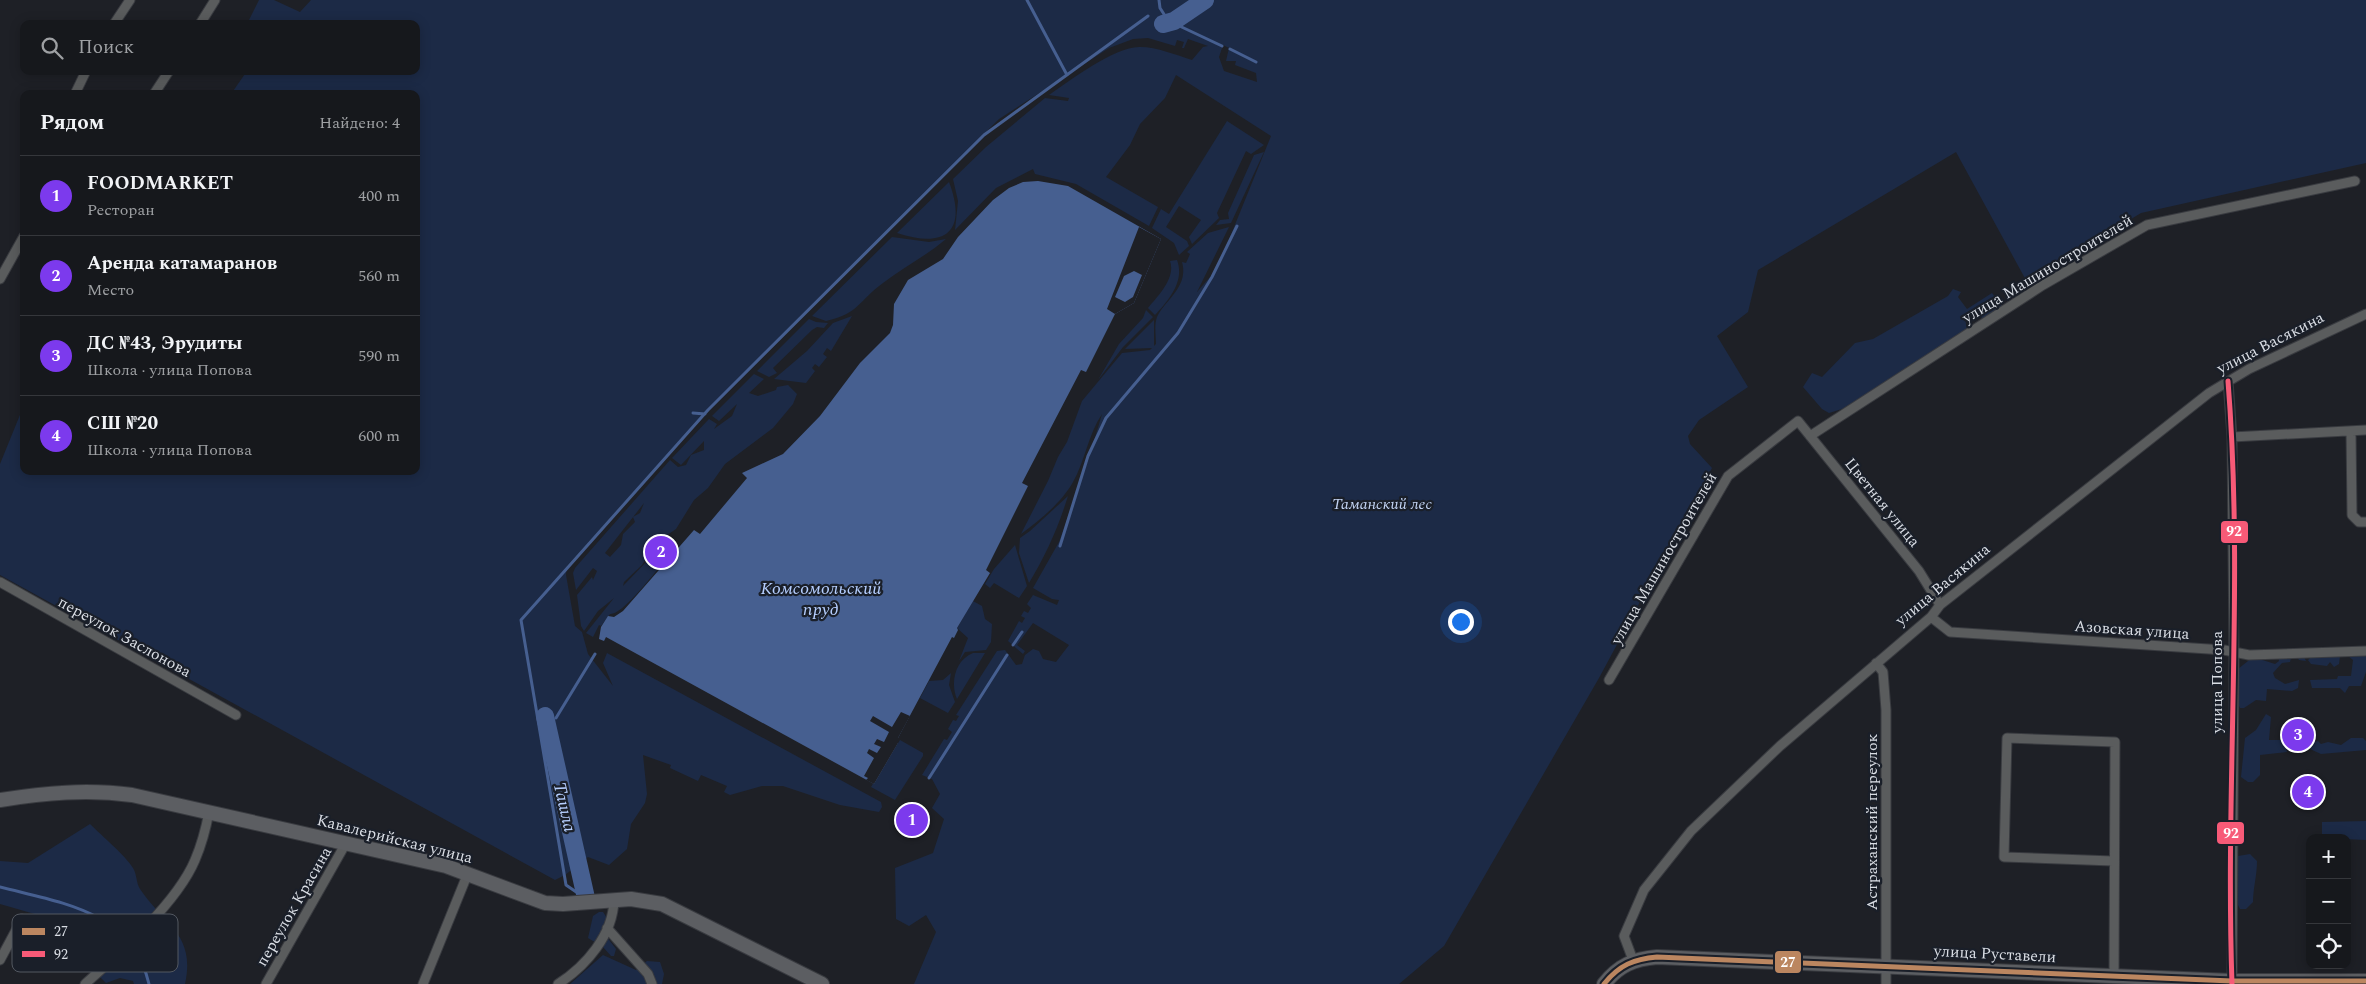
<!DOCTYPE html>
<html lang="ru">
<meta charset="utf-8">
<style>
body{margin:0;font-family:Spectral,serif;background:#1f2125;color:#f1f3f6}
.controls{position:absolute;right:15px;bottom:15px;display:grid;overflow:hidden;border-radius:10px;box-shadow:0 2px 12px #0003}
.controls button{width:45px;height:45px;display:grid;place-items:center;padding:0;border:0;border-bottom:1px solid #35373b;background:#16181c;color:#f1f3f6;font:25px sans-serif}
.you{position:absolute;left:1460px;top:621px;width:18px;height:18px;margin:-12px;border:4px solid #fff;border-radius:50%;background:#1a73e8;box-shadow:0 0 0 8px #1a73e833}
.badge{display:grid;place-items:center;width:32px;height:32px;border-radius:50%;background:#7c3aed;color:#fff;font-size:16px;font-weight:700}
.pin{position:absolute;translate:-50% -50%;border:2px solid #fff;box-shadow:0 1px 5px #0006}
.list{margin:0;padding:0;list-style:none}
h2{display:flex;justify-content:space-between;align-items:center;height:65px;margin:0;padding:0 20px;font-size:21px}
h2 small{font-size:16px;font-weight:400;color:#9ea0a3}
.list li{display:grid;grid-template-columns:32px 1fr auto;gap:15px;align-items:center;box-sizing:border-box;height:80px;padding:0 20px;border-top:1px solid #35373b}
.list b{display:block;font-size:19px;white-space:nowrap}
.list p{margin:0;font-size:16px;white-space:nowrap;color:#9ea0a3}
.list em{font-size:16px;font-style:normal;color:#9ea0a3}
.icon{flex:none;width:28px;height:28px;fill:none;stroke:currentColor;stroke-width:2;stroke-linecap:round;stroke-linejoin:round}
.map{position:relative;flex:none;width:2366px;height:984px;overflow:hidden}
.search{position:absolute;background:#16181c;box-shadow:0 2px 12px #0003;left:20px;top:20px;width:400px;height:55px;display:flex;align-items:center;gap:12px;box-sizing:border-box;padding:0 18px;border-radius:10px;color:#9ea0a3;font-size:19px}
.panel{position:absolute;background:#16181c;box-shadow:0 2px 12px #0003;left:20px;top:90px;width:400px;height:385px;border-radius:10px}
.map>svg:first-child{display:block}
.green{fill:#1c2a46;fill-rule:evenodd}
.water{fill:#465f90}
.pier{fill:#1e2026;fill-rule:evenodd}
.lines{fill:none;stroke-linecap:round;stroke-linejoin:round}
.stream{stroke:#465f90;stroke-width:3}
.river{stroke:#465f90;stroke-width:18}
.street-casing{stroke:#393b40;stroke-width:11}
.secondary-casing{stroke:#393b40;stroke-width:16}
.street{stroke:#5a5c5d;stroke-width:9}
.secondary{stroke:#5c5e62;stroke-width:14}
.bus-1-casing{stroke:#1a1f29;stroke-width:9}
.bus-2-casing{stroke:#1a1f29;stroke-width:9}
.bus-1{stroke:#bb8660;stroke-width:5}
.bus-2{stroke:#f75a77;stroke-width:5}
.labels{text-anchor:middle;stroke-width:4.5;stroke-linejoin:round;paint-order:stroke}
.street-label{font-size:16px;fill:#d9dde4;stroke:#1a1f29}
.park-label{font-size:16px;font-style:italic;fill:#c3d4f4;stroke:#1a1f29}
.water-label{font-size:18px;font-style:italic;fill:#b6cfff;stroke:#1a1f29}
.key{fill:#1a1f29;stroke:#535861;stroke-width:1}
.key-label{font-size:14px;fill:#d9dde4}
.line-badge{stroke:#1a1f29;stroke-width:2}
.badge-label{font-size:14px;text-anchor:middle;font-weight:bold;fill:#fff}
</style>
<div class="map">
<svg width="2366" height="984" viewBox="0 0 2366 984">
<rect width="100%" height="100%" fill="#1e2026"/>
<path class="green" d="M259,0H274L300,12L311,0H2366V163L2141,213L2027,282L1956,152L1758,270L1748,312L1717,336L1748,387L1699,420L1688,436L1690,444L1712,468L1599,678L1444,946L1399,984H914L936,932L926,915L909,926L896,919L895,868L933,853L944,819L932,808L940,794L932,779L922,775L944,739L947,740L952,732L948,729L953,720L956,721L959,716L956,715L997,651L1005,650L1016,665L1022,664L1025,655L1033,649L1039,651L1043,659L1056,662L1069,645L1033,623L1017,645L1025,651L1023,654L1008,641L1019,621L1022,623L1025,618L1021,616L1024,611L1028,613L1031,608L1027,604L1033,595L1057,605L1059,600L1052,599L1033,588L1059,542L1088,461L1102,414C1088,435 1085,461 1073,482C1062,502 1039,521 1021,534L1048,481L1058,457L1067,442L1082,401L1122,353L1150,350L1152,348L1125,349L1154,320V346L1156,344C1156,336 1154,325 1157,317C1165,300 1189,287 1182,262L1186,263L1190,254L1187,252L1208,233L1229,227L1197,292L1217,269L1271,136L1176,75L1165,98L1140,124L1130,145L1106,177L1158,207L1149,226L1076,184L1035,174L1033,169L996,188L955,230L958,201L953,179L986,147L1045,98L1068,101L1069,98L1049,95C1069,81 1116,46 1140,47C1157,47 1176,55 1192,60L1203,47L1208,46L1188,39L1184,48H1182L1184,42L1177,40L1175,46L1148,38L1133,39L1109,48L999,119L713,404L567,566L566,575L575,626L582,632L588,654L613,686L603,663L607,653L881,802L882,807L879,812L840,805L783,786H762L730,795L724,792L727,786L701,775L698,781L670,768L671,765L643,755L647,794L645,803L631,824L627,849L609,865L588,857L565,875L555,880L0,575V464L24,405V471H416V94H231L247,71H416V24H247ZM1223,45L1229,48L1226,61H1236L1235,65L1256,73L1257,82L1224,71L1219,57Z
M1227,121L1264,145L1251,154L1246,151L1217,213L1219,218L1192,244L1189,237L1201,220L1179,206L1166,227L1187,241L1189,246L1179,255L1174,243L1152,228L1161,209L1169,214Z
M1264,152L1231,223L1216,225L1220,220L1229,219L1228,213L1254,155Z
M949,182C968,232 945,249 897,233Z
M892,237L929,242L946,239C926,256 904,267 883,283C859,300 859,314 826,321L812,316Z
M1177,260C1185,281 1169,300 1155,315L1148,308C1158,296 1176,278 1170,261Z
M1953,289L1961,292L1958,297L1967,309L1992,293L2002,306L1984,319L1971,311L1965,318L1967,330L1845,408L1829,413L1822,409L1803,387L1812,373L1822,377L1855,343L1873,339L1948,296Z
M1146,310L1153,317L1123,347L1098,380L1119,344L1143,318Z
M852,316L831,351L827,348L823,354L827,357L819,367L815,364L812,368L815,371L806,383L774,379L807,351L833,323Z
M809,319L816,322L828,323L824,328L817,327L812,330L773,368L777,373L769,377L757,371Z
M754,374L764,379L749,393L758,396L776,390L777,387L788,385L797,394L793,404L773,428L725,464L708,488L694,500L676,529L657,542L642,565L624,582L623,586L649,559L659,568C650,578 622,615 610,614L601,626L599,625L593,637L586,633L614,598L598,611L584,631L581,626L577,595L592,577L593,580L597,571L593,568L576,590L573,573L575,568L670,460L678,467L686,465L691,455L704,450V441L681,465L672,458L709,419L717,424L714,429L732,416L737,404L719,421L712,416ZM644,503L640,513L633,517L635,522L623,534L621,545L610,557L605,553Z
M1068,496C1058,528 1046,555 1029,583L1019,553L1020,538L1030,531Z
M1015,545L1027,586L1019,598L994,583L990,588L985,584L994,569Z
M973,601L982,606L985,619L992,624L991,642L986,650L965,652L959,661L968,638L957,628Z
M2301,650L2306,661L2299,660L2295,654H2292L2290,662L2282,663L2273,673L2275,678L2285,684L2299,680L2298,688L2292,691L2267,689L2266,701L2256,700L2244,708H2240L2236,700L2238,669L2253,657L2275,664L2279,661L2278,651Z
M2366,650V672L2361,686H2349L2345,693L2340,688H2312L2310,680L2337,679L2338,676H2351L2353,660L2348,656L2351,652Z
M973,653H985L957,699C950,683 955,660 973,653Z
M2335,654L2340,656L2339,664L2334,667L2330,662L2327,666L2311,664L2308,660L2313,655Z
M951,673L949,685L955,702L948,713L920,698L929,681L943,680Z
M2266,714L2271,717L2269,740H2284L2287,752L2260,755V775L2253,782H2248L2241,777L2245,738L2256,730Z
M2351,738H2363L2366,741V750L2321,754L2310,749L2309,743L2318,741L2321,744L2328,742L2341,745Z
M900,740L923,753V756L895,800L871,787Z
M2366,821V840L2322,838V822Z
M90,824C102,836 125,855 133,868C137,874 136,883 140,889C164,925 196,934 185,984H134L133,981L120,978L106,983L99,976L97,969L52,919L0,904V861L28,863Z
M2250,854L2257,861C2257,876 2253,888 2253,902L2246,909H2240L2237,903L2238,856Z
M599,912H603L607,918L603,932L616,949L614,956H611L603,947L588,938L593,916Z
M603,955L636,970L647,961L660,962L664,974L662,984H570Z"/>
<path class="water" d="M1038,181L1068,186L1161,239L1134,303L1115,314L1086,372L1081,370L1022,483L1028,486L986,570L990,573L957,628L958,630L954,638L952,637L898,738V743L874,784L606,637L604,641L599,639L601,627L608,616L614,617L623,611L694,530L700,534L747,478L742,473L783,454L820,416L860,363L890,333L893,325L894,304L908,280L943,259L958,237L993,200L1009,188L1023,182Z"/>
<path class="pier" d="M1139,227L1161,239L1134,303L1115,314L1107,309ZM1134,271L1142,275L1133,297L1125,302L1115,297L1124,276Z
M901,712L910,716L898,738V743L874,784L866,780L868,778L864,776L874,758L867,753L869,749L877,753L881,747L874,744L877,739L884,742L889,732L870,721L873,716L892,727Z"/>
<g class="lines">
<path class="stream" d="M1027,0L1067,75
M1159,0L1160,8L1169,22
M1171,22L1222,46
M1230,49L1256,62
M693,413L705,414
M1060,546L1088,456L1106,418L1178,333L1212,277L1237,226
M1013,645L1022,632
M556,718L595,654
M548,731L551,727
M929,778L1007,655
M0,887C62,903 132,911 149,984
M585,898L566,885L521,620L708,410L984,135L1148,16"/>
<path class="river" d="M1163,24L1174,21L1205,0
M545,716L586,898"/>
<g class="street-casing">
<path id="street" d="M114,24L130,0
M200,24L215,0
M75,94L86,71
M154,94L169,71
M0,279L24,236
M2228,381L2232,437L2234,653L2232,981
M2351,431L2352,515L2359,522H2366
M1810,436L2043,285L2147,225L2355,181
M2232,437L2366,430
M0,582L236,715
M1931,617L1950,632L2224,650L2249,655L2366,651
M1876,663L1883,672L1886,710V984
M1609,680L1728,476L1798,421L1919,571L1940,605
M2113,861L2004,857L2007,738L2115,742L2114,976
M607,928L648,974L652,984
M0,960L22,919
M1633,960L1624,936L1644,890L1691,831L1780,746L1931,617L1940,605L2209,393L2249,369L2366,314
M85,984C120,953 177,903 195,860C201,846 206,828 209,812
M266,984L346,843
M423,984L468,873
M558,984C586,966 613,935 614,900"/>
</g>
<g class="secondary-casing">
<path id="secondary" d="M0,800C45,793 87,789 132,795L446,866L545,903L563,904L631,899L662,904L822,984
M1604,984C1619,965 1634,959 1657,957L2232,981H2366"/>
</g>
<use href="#street" class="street"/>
<use href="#secondary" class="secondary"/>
<g class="bus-1-casing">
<path id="bus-1" d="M1604,984C1619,965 1634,959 1657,957L2232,981H2366"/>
</g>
<g class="bus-2-casing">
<path id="bus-2" d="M2228,381C2244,582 2225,783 2232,984"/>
</g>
<use href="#bus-1" class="bus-1"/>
<use href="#bus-2" class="bus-2"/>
</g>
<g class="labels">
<g class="street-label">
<text transform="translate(2047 268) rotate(-31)" y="6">улица Машиностроителей</text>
<text transform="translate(2270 342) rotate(-27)" y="6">улица Васякина</text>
<text transform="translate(1883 502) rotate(51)" y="6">Цветная улица</text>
<text transform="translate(1663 558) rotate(-60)" y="6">улица Машиностроителей</text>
<text transform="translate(1942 584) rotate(-40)" y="6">улица Васякина</text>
<text transform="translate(2132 629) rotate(4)" y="6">Азовская улица</text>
<text transform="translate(125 636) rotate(29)" y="6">переулок Заслонова</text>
<text transform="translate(2216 682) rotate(-90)" y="6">улица Попова</text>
<text transform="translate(1871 822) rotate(-90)" y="6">Астраханский переулок</text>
<text transform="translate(395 838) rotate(14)" y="6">Кавалерийская улица</text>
<text transform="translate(293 906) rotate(-60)" y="6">переулок Красина</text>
<text transform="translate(1995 953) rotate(3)" y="6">улица Руставели</text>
</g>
<g class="park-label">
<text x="1382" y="509">Таманский лес</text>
</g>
<g class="water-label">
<text x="821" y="594">Комсомольский<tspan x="821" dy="21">пруд</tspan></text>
<text transform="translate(565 807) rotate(77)" y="6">Ташла</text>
</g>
</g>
<rect x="12" y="914" width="166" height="58" rx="8" class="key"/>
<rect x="22" y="928" width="23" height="7" fill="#bb8660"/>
<rect x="22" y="951" width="23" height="6" fill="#f75a77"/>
<g class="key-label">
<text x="54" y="936">27</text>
<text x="54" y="959">92</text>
</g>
<g class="line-badge">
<rect x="2220" y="520" width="29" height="24" rx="5" fill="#f75a77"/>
<rect x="2216" y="821" width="29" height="24" rx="5" fill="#f75a77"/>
<rect x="1774" y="950" width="28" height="24" rx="5" fill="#bb8660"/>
</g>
<g class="badge-label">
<text x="2234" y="536">92</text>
<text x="2231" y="838">92</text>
<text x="1788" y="967">27</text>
</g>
</svg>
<div class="controls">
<button>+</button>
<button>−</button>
<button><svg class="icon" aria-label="locate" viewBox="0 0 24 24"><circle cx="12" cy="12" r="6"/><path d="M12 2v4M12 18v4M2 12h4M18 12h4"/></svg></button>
</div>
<div class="you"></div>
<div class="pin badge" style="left:912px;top:820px">1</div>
<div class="pin badge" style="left:661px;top:552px">2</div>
<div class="pin badge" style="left:2298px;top:735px">3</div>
<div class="pin badge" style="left:2308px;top:792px">4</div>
<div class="search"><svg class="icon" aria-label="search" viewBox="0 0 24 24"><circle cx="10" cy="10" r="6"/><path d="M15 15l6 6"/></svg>Поиск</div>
<section class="panel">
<h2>Рядом<small>Найдено: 4</small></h2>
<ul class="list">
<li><span class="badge">1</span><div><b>FOODMARKET</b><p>Ресторан</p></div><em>400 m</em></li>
<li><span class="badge">2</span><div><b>Аренда катамаранов</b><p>Место</p></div><em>560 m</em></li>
<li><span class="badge">3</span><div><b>ДС №43, Эрудиты</b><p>Школа · улица Попова</p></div><em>590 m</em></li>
<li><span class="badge">4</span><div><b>СШ №20</b><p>Школа · улица Попова</p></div><em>600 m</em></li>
</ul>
</section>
</div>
